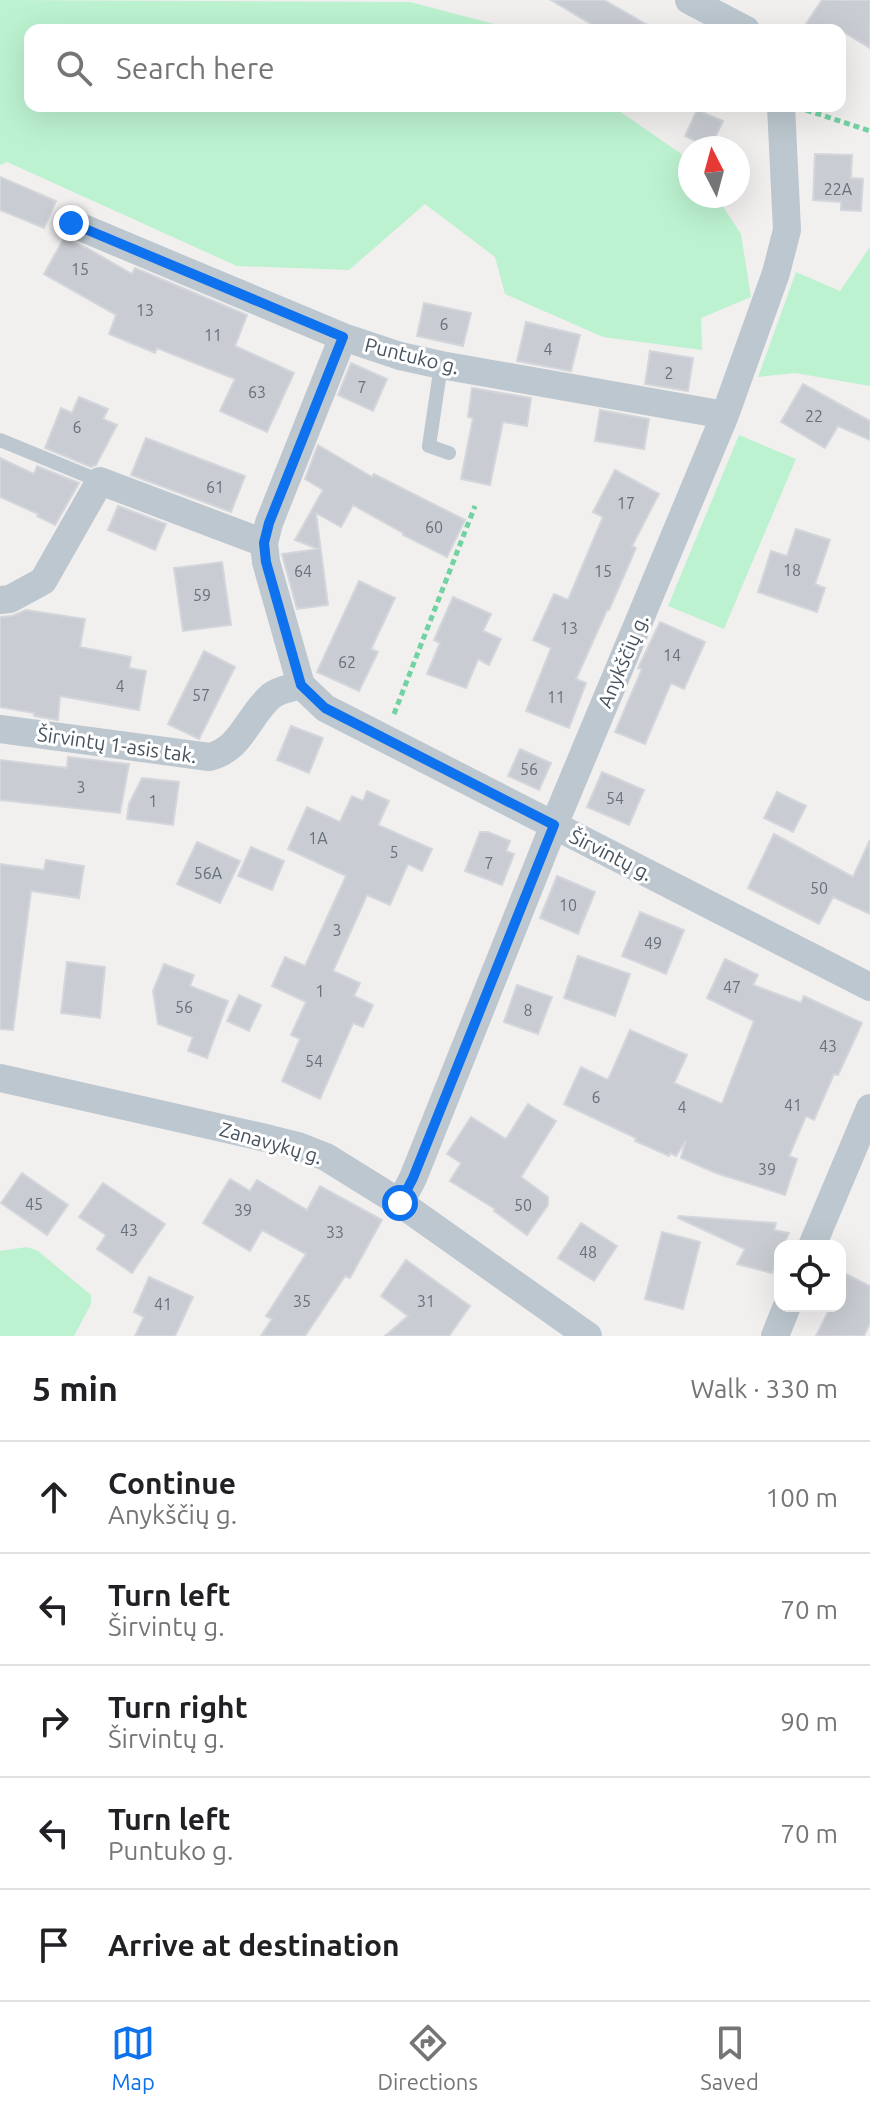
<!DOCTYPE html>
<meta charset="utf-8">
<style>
body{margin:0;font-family:Ubuntu,sans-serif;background:#f2f2f2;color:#202124}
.controls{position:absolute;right:24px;bottom:24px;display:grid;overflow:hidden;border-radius:16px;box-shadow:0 8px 32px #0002}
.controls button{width:72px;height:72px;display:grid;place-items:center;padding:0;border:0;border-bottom:2px solid #e0e0e0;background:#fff;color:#202124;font:40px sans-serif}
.compass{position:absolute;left:678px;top:136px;width:72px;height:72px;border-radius:50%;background:#fff;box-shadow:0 8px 32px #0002;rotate:354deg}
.stop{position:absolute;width:24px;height:24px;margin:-18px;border:6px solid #0e71ee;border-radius:50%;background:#fff}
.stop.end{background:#0e71ee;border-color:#fff;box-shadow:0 2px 8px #0008}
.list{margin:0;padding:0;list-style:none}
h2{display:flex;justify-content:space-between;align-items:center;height:104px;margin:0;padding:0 32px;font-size:34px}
h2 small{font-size:26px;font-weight:400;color:#757577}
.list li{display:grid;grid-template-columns:52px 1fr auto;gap:24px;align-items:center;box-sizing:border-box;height:112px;padding:0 32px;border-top:2px solid #e0e0e0}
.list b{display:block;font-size:30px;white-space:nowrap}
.list p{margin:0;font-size:26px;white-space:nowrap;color:#757577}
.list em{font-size:26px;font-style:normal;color:#757577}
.icon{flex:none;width:44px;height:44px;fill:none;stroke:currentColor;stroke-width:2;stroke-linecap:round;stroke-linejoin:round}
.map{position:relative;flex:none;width:870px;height:1336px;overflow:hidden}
.search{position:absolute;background:#fff;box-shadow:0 8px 32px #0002;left:24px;right:24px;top:24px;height:88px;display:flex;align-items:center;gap:20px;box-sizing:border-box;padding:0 28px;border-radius:16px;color:#757577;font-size:30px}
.sheet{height:664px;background:#fff}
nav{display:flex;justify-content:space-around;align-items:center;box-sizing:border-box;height:112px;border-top:2px solid #e0e0e0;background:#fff;font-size:22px;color:#757577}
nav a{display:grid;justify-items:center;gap:4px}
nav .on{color:#0e71ee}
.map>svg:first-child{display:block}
.green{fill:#bcf2d0}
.building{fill:#c9ccd2;stroke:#d3d6db;stroke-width:2}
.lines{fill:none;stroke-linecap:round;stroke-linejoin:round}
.path{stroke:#71d2a2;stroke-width:5;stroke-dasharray:6 4;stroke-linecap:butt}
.service{stroke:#bcc7cf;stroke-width:14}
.minor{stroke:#bcc7cf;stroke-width:28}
.route{stroke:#0e71ee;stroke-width:10}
.labels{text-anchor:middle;stroke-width:6;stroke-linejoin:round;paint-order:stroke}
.number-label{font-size:16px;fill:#67717b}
.street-label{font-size:20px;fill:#46535e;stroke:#fff}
</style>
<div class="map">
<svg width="870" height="1336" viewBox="0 0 870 1336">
<rect width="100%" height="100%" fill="#f2efef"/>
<path class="green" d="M0,0L410,2L494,24L503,30H30V106H612L690,160V196H716L741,234L751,297L701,318L702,350L603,337L505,294L495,257L425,204L349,270L237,266L7,162L0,165Z
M870,247V386L795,373L758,377L796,272L840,291Z
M739,435L796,459L724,629L668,606Z
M27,1247L38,1251L91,1295V1304L74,1336H0V1251Z"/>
<path class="building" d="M551,0H604L656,30H601Z
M822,0H870V48L840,30H802Z
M697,110L723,121L710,148L685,136Z
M815,154L852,155L851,178L863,179L861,211L841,210V202L813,200Z
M0,177L56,201L44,228L0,210Z
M64,238L87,248L132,274L135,268L247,315L235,346L294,373L267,432L220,411L235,379L157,348L155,353L109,334L116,315L44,274Z
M424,303L471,313L463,346L417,336Z
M526,322L580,335L571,371L517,361Z
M650,351L693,358L688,391L645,384Z
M351,363L387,379L373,411L338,395Z
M803,384L870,421V440L838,426L825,448L781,422Z
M472,388L531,398L527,426L503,422L490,485L461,479L473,418L468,417Z
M79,397L108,409L103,419L117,425L96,465L91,467L45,448L61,408L72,413Z
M600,410L649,419L644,449L595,441Z
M146,438L245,476L231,512L131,475Z
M318,445L372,477L374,474L465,520L447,557L403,535V533L353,505L341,527L316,513L328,605L297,609L282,554L318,549L295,540L323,490L305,479Z
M0,458L34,474L37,466L79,483L55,525L37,516L38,514L0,497Z
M615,470L659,494L632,546L636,548L609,610H607L576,679L586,683L569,728L526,711L551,648L533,640L554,594L568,600L603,517L593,512Z
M118,506L166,524L155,550L108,530Z
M796,529L830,540L815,584L825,588L817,612L758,592L771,551L787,556Z
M222,562L231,625L183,631L174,568Z
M359,581L395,598L371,649L378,652L359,691L317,672Z
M453,597L491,614L483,631L501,639L489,665L478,659L466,688L427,674L440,643L434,640Z
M26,610L85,619L80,647L131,657L129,668L146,671L139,710L60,696L58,720L34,716V713L0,707V617L12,616Z
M660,622L705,642L684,689L671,683L645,744L615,732L642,669L638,668Z
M204,651L235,667L199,739L168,724Z
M291,726L323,738L309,773L277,760Z
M520,749L551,763L539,790L508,776Z
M68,757L129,764L120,813L0,800V760L67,768Z
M602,772L644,790L629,825L587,807Z
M142,778L179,782L173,825L127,819L129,804Z
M367,791L389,801L378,825L432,849L422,871L408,864L390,905L367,895L333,971L360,983L354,996L373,1005L363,1027L353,1023L320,1099L282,1081L300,1039L291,1035L306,1002L272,986L285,957L305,966L346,876L288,849L307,807L340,822L352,796L363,801Z
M777,792L806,806L793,832L764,818Z
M480,832H488L510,841L506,851L514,854L502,885L465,871Z
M774,834L853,877L870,840V914L833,897L819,924L748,888Z
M197,842L240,861L220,903L177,884Z
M251,847L284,861L272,890L238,876Z
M46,860L84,866L79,898L31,891L13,1030L0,1029V864L44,870Z
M557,876L595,892L578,934L540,918Z
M640,912L684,930L666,974L622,956Z
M578,956L630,974L615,1016L564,998Z
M725,959L758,975L753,985L801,1003L804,996L862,1023L838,1075L834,1074L814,1120L806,1116L789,1156L797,1159L785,1195L716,1173L681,1158L686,1140L676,1156L670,1153L669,1156L635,1141L636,1138L564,1104L581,1067L608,1080L630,1030L687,1055L674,1083L722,1104L754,1021L707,998Z
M67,962L105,967L100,1018L61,1013Z
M164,964L194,975L190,986L228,1001L207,1058L188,1051L193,1037L158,1024L153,991Z
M517,985L552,997L538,1034L504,1022Z
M239,995L261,1005L249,1031L227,1021Z
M528,1104L556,1121L521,1177L548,1197V1205L527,1235L494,1211L495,1209L450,1181L461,1163L447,1154L471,1117L506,1139Z
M22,1173L68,1205L47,1235L1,1203Z
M230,1179L250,1191L257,1180L307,1210L320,1186L382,1220L350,1278L345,1276L305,1336H261L272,1319L266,1316L306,1254L262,1230L250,1251L203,1223Z
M103,1183L165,1224L132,1273L97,1249L106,1235L79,1217Z
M679,1216L776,1223L774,1230L789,1233L783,1246H780V1253L772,1273L737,1264L745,1249L678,1218Z
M581,1223L617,1246L594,1281L558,1258Z
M662,1232L700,1242L683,1309L645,1299Z
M406,1260L470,1306L449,1336H385L408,1316L381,1296Z
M846,1274L870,1286V1323L864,1336H816L831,1306H840V1287Z
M149,1277L193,1297L175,1336H135L144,1317L134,1312Z"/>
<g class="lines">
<path class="path" d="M806,110L870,131
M394,714L475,506"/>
<path class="service" d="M441,365L429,446L449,453
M0,440L100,481"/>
<path class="minor" d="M689,0L746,30
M71,223L343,337L400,356L441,365L725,415
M343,337L269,523L264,543L266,562L301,685L325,708L870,987
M0,600L10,599L43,581L100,481L264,543
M0,729L209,757C241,750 248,716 271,696C280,689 291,688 301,685
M0,1078L266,1138L298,1146L326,1157L400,1203L588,1336
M400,1203L413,1178L554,825L725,415L776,273L787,230L781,106
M812,1246L870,1108
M775,1336L787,1306"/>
</g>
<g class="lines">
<path class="route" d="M71,223L343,337L269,523L264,543L266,562L301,685L325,708L554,825L413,1178L400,1203"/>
</g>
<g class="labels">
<g class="number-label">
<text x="838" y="195">22A</text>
<text x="80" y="275">15</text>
<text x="145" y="316">13</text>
<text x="444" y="330">6</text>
<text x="213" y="341">11</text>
<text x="548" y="355">4</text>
<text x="669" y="379">2</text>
<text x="362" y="393">7</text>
<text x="257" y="398">63</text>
<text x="814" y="422">22</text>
<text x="77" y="433">6</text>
<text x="215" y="493">61</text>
<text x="626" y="509">17</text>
<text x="434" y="533">60</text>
<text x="792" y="576">18</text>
<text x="303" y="577">64</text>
<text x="603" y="577">15</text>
<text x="202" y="601">59</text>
<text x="569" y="634">13</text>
<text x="672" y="661">14</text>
<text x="347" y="668">62</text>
<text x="120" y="692">4</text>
<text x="201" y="701">57</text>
<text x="556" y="703">11</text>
<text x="529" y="775">56</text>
<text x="81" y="793">3</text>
<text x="615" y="804">54</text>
<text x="153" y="807">1</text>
<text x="318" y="844">1A</text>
<text x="394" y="858">5</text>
<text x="489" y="869">7</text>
<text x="208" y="879">56A</text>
<text x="819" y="894">50</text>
<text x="568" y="911">10</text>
<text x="337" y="936">3</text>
<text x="653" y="949">49</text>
<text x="732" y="993">47</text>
<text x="320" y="997">1</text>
<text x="184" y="1013">56</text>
<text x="528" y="1016">8</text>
<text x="828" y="1052">43</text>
<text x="314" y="1067">54</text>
<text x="596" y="1103">6</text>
<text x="793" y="1111">41</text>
<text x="682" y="1113">4</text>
<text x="767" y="1175">39</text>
<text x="34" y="1210">45</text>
<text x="523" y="1211">50</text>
<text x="243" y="1216">39</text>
<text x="129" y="1236">43</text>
<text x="335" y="1238">33</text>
<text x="588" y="1258">48</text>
<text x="302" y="1307">35</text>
<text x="426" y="1307">31</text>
<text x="163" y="1310">41</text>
</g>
<g class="street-label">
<text transform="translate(412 356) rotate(14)" y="7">Puntuko g.</text>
<text transform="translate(623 661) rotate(-67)" y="7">Anykščių g.</text>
<text transform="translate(117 745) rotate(8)" y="7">Širvintų 1-asis tak.</text>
<text transform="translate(611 855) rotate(27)" y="7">Širvintų g.</text>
<text transform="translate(271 1143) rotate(16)" y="7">Zanavykų g.</text>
</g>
</g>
</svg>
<div class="controls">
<button><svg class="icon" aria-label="locate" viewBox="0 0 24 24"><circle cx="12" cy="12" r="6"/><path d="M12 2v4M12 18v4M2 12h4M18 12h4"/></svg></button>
</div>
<svg class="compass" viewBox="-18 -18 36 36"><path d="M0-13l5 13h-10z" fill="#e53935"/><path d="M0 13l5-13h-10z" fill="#757577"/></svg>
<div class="stop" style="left:400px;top:1203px"></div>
<div class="stop end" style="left:71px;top:223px"></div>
<div class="search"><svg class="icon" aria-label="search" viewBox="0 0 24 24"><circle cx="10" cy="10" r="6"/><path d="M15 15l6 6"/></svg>Search here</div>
</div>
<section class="sheet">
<h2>5 min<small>Walk · 330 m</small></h2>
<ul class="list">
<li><svg class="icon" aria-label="ahead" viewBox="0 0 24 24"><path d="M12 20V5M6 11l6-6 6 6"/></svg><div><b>Continue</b><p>Anykščių g.</p></div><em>100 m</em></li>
<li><svg class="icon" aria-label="left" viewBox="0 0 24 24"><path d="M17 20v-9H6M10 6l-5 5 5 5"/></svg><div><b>Turn left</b><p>Širvintų g.</p></div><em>70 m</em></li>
<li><svg class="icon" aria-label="right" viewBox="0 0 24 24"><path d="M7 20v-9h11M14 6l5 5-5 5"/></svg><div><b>Turn right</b><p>Širvintų g.</p></div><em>90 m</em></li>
<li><svg class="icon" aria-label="left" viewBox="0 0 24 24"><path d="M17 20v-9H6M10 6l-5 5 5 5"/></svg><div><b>Turn left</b><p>Puntuko g.</p></div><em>70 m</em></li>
<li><svg class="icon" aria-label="arrive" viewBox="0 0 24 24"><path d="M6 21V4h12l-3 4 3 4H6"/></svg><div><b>Arrive at destination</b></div></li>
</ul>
</section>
<nav>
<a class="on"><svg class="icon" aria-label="map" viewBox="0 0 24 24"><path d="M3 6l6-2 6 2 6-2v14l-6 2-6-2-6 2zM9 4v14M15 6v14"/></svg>Map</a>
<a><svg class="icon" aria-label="directions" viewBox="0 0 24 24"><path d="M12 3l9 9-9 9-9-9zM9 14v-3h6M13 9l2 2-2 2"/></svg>Directions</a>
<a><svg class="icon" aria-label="saved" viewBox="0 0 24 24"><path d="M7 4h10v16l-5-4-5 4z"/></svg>Saved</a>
</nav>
